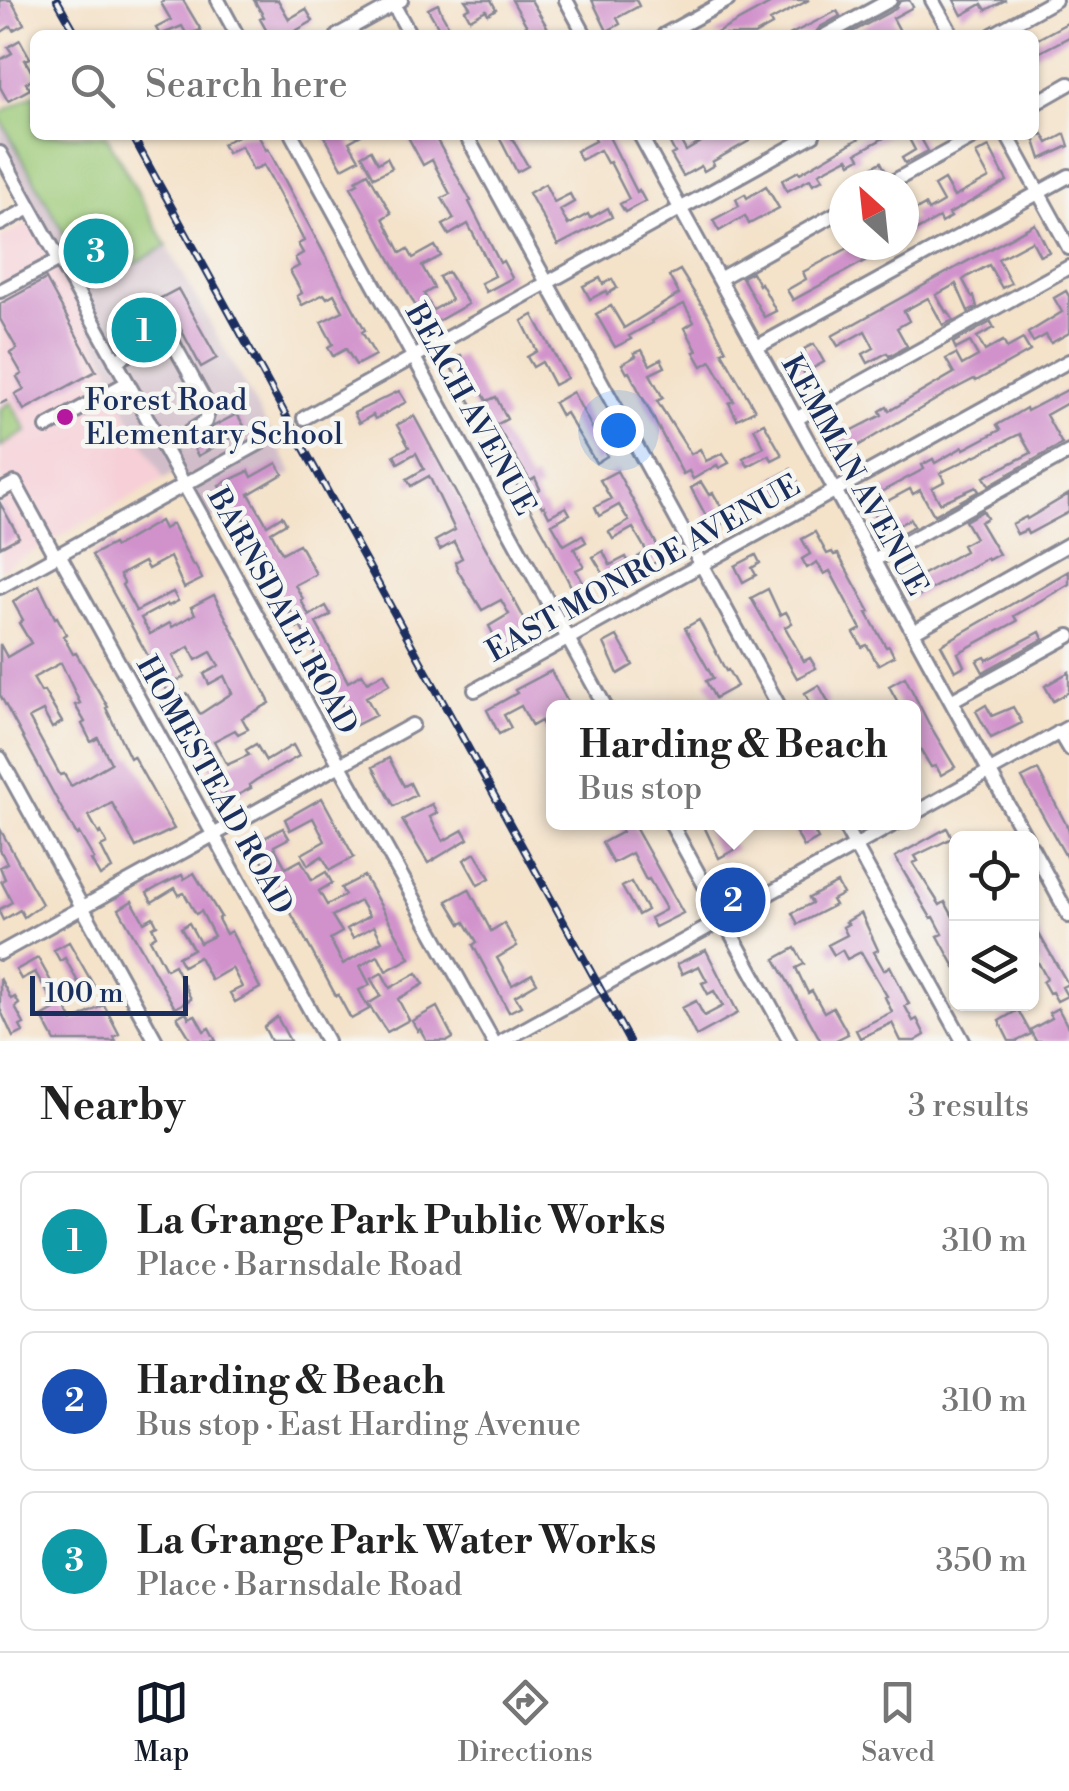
<!DOCTYPE html>
<meta charset="utf-8">
<style>
body{margin:0;font-family:"Libre Bodoni",serif;background:#f2f2f2;color:#222}
.controls{position:absolute;right:30px;bottom:30px;display:grid;overflow:hidden;border-radius:15px;box-shadow:0 2px 8px #0004}
.controls button{width:90px;height:90px;display:grid;place-items:center;padding:0;border:0;border-bottom:2px solid #e0e0e0;background:#fff;color:#222;font:50px sans-serif}
.compass{position:absolute;left:829px;top:170px;width:90px;height:90px;border-radius:50%;background:#fff;box-shadow:0 2px 8px #0004;rotate:333deg}
.scale{position:absolute;left:30px;bottom:25px;width:158px;box-sizing:border-box;padding-left:10px;border:5px solid #1b2f5e;border-top:0;font-size:28px;line-height:35px;white-space:nowrap;color:#1b2f5e;-webkit-text-stroke:8px #f6f6f2;paint-order:stroke}
.you{position:absolute;left:618px;top:430px;width:35px;height:35px;margin:-25px;border:8px solid #fff;border-radius:50%;background:#1a73e8;box-shadow:0 0 0 15px #1a73e833}
.badge{display:grid;place-items:center;width:65px;height:65px;border-radius:50%;background:#111827;color:#fff;font-size:32px;font-weight:700}
.pin{position:absolute;translate:-50% -50%;border:5px solid #fff;box-shadow:0 2px 10px #0006}
.popup{position:absolute;left:546px;top:700px;width:375px;height:130px;box-sizing:border-box;display:grid;place-content:center;border-radius:15px;background:#fff;filter:drop-shadow(0 2px 8px #0005);font-size:32px;white-space:nowrap;color:#767676}
.popup b{font-size:38px;color:#222}
.popup::after{content:'';position:absolute;left:50%;top:100%;margin-left:-20px;border:20px solid transparent;border-top-color:#fff}
.list{margin:0;padding:0;list-style:none}
h2{display:flex;justify-content:space-between;align-items:center;height:130px;margin:0;padding:0 40px;font-size:42px}
h2 small{font-size:32px;font-weight:400;color:#767676}
.list li{display:grid;grid-template-columns:65px 1fr auto;gap:30px;align-items:center;box-sizing:border-box;height:140px;margin:0 20px 20px;padding:0 20px;border:2px solid #e0e0e0;border-radius:15px}
.list b{display:block;font-size:38px;white-space:nowrap}
.list p{margin:0;font-size:32px;white-space:nowrap;color:#767676}
.list em{font-size:32px;font-style:normal;color:#767676}
.icon{flex:none;width:55px;height:55px;fill:none;stroke:currentColor;stroke-width:2;stroke-linecap:round;stroke-linejoin:round}
.map{position:relative;flex:none;width:1069px;height:1041px;overflow:hidden}
.search{position:absolute;background:#fff;box-shadow:0 2px 8px #0004;left:30px;right:30px;top:30px;height:110px;display:flex;align-items:center;gap:25px;box-sizing:border-box;padding:0 35px;border-radius:15px;color:#767676;font-size:38px}
.sheet{height:610px;background:#fff}
nav{display:flex;justify-content:space-around;align-items:center;box-sizing:border-box;height:140px;border-top:2px solid #e0e0e0;background:#fff;font-size:28px;color:#767676}
nav a{display:grid;justify-items:center;gap:5px}
nav .on{color:#111827}
.map>svg:first-child{display:block}
.built{fill:#f6cfd7}
.industrial{fill:#d1bdc9}
.green{fill:#9bc977;stroke:#5b7c6a;stroke-width:2.5}
.building{fill:#d192cc;fill-rule:evenodd}
.lines{fill:none;stroke-linecap:round;stroke-linejoin:round}
.minor-casing{stroke:#888894;stroke-width:18}
.path{stroke:#888894;stroke-width:2.5;stroke-dasharray:8 8;stroke-linecap:butt}
.minor{stroke:#fff;stroke-width:12}
.rail-casing{stroke:#1b2f5e;stroke-width:8}
.rail{stroke:#f6f6f2;stroke-width:4;stroke-dasharray:11;stroke-linecap:butt}
.poi-dot{fill:#b5179e;stroke:#f6f6f2;stroke-width:4}
.labels{text-anchor:middle;stroke-width:9;stroke-linejoin:round;paint-order:stroke}
.poi-label{font-size:30px;fill:#1b2f5e;stroke:#f6f6f2;text-anchor:start}
.street-label{font-size:30px;fill:#1b2f5e;stroke:#f6f6f2}
</style>
<div class="map">
<svg width="1069" height="1041" viewBox="0 0 1069 1041">
<rect width="100%" height="100%" fill="#f6f6f2"/>
<filter id="ink" filterUnits="userSpaceOnUse"><feTurbulence type="fractalNoise" baseFrequency=".01" numOctaves="2"/><feDisplacementMap in="SourceGraphic" scale="20" xChannelSelector="R" yChannelSelector="G"/><feConvolveMatrix kernelMatrix="1 2 1 2 8 2 1 2 1" color-interpolation-filters="sRGB"/></filter>
<filter id="wash" filterUnits="userSpaceOnUse"><feTurbulence type="fractalNoise" baseFrequency=".0048" numOctaves="4" result="noise"/><feDisplacementMap in="SourceGraphic" scale="40" xChannelSelector="R" yChannelSelector="G"/><feGaussianBlur stdDeviation="2.25" result="paint"/><feColorMatrix in="noise" values="0 0 0 0 0 0 0 0 0 0 0 0 0 0 0 0 0 1.4 0 .05"/><feComposite in="paint" operator="in"/></filter>
<g filter="url(#wash)">
<rect width="100%" height="100%" fill="#f4e2c9"/>
<path class="built" d="M31,221L113,371L106,375L164,479L0,570V238Z"/>
<path class="industrial" d="M35,94V135H106L293,473L204,523L175,473L164,479L106,375L112,370L46,249L0,160V113Z"/>
<path class="green" d="M35,94V135H106L167,246L93,286L0,118V113Z
M11,402L27,431L0,447V409Z"/>
<g id="blocks">
<path class="building" d="M0,0H11L24,24L13,30L11,26L0,33Z
M165,0H183L201,30L187,35L182,26L160,35L156,28L171,20L161,3Z
M254,0H278L289,19L306,9L313,21L288,35H269L260,19L264,17Z
M465,0H491L496,9L488,14L486,10L470,19L465,10L470,7Z
M512,0H531L552,35H532Z
M592,0H636L639,6L617,18L620,24L607,31Z
M777,0H809L770,21L772,25L754,35H713Z
M909,0L913,7L893,18L902,35H847L895,9L900,1Z
M954,0H1006L986,10L982,4L962,15Z
M438,4L442,14L454,35H443L428,9Z
M837,11L840,16L820,27L814,35H789Z
M1069,22V37L1034,55V41Z
M20,40L30,58L25,60L35,78L26,83L30,89L8,101L0,87V60L12,53L8,47Z
M1043,134L1048,143L1065,134L1069,146L1041,159L1034,138Z
M240,135H258L266,150L268,149L365,330L362,332L375,355L356,365L346,349L333,356L328,347L333,344L321,322L343,311L334,294L327,298L324,294L302,305L297,296L302,293L290,271L299,266L295,258L303,253L298,244L304,241L264,165L253,170L241,146L227,153L222,144Z
M324,135H361L349,142L359,159L342,168Z
M407,135H434L471,201L469,202L500,263L503,261L512,278L486,292L481,283L495,276L468,224L449,235L443,225L454,219L442,198L450,194L432,160L423,165Z
M498,135H510L528,166L517,172Z
M592,135H608L637,192L639,190L645,201L625,212L620,204L629,199L610,162L607,163L600,150L581,160L576,151L595,141Z
M713,135H723L726,140L735,135H746L749,141L712,162L714,165L704,171L701,166L683,176L671,155L675,153L670,143L679,138L686,151Z
M865,135H889L857,153L860,158L851,163L848,158L819,173L823,179L813,184L810,179L787,191L782,180L799,171L800,173Z
M907,135H919L928,151L905,163L902,158L915,150Z
M989,147L1007,181L949,214L951,217L941,223L939,218L904,237V226L915,219L911,213L925,205L928,211L943,202L934,186L944,180L954,197L989,178L976,154Z
M371,150L378,163L387,158L392,168L374,177L362,155Z
M881,162L887,174L879,179L877,185H850L873,172L871,168Z
M368,173L391,213L383,218L401,253L408,249L413,258L435,246L441,256L422,266L434,288L424,294L433,310L451,300L439,277L448,272L468,304L427,327L351,187L358,183L356,180Z
M545,184L554,202L570,194L574,202L560,210L568,225L588,214L590,218L608,208L612,217L558,245L529,193Z
M766,186L779,208L749,224L745,216L719,231L713,220L739,206L736,199L745,194L747,198Z
M1035,224L1049,252L1040,256L1032,241L998,259L1011,283L1002,288L989,265L967,277L963,280L972,297L974,296L977,307L968,311L956,284L936,295L946,312L948,311L953,320L943,325L928,298L904,311L909,321L897,328L907,346L889,356L887,353L868,363L863,354L874,348L865,331L838,346L832,336Z
M854,245H894L793,300L787,290L806,279L803,272Z
M680,270L708,315L726,350L722,352L755,410L737,419L729,403L734,401L711,361L702,366L694,352L697,351L685,328L694,322L684,304L651,321L652,323L629,336L631,339L615,347L596,314L611,306L624,328L679,294L669,276Z
M752,272L759,285L761,283L776,311L764,317L742,277Z
M600,278L603,284L612,279L617,288L607,294L606,291L590,299L583,286Z
M46,279L96,371L24,410L15,394L24,389L17,377L22,374L10,353L17,349L0,319V304Z
M178,289L217,358L201,367L176,320L137,339L125,317Z
M1066,291L1069,296V333L1051,343L1046,335L1033,342L1028,333L1062,312L1054,298Z
M533,315L567,378L554,385L542,362L533,367L527,357L537,351L522,321Z
M991,322L994,328L977,337L985,351L1003,341L1007,348L1023,339L1030,351L976,381L974,379L947,393L841,456L826,429L835,424L841,436L882,415L880,411L887,407L889,411L954,373L946,359L956,354L962,365L978,356L970,342L956,349L953,343Z
M814,344L824,362L804,373L801,367L791,372L786,362L805,352L804,349Z
M642,350L650,365L661,359L665,367L650,374L663,398L657,401L691,454L700,449L706,461L723,453L729,463L719,468L717,465L693,479L689,471L683,474L629,372L627,373L622,364L636,356L634,353Z
M461,355L487,401L496,397L507,419L496,425L530,481L535,478L540,489L534,492L542,507L544,506L549,516L566,507L570,514L552,524L564,545L582,535L586,542L574,549L584,566L576,570L592,599L581,606L546,537L448,362Z
M1069,389V402L1046,415L1062,444L989,485L984,477L1031,453L1020,434L940,473L945,481L932,488L940,503L976,487L979,491L934,515L920,490L913,494L910,489L882,504L895,527L910,519L914,526L889,540L866,500L924,469L922,465L933,459L935,463L963,447L964,449L1000,430L997,425L1011,417L1026,408L1027,411Z
M399,391L406,402L375,419L373,415L359,423L354,413Z
M573,392L607,456L596,463L566,413L561,416L554,403Z
M237,414L246,429L198,456L192,445L214,433L211,429L214,426Z
M414,416L531,631L510,643L513,650L504,655L489,626L509,614L501,600L482,610L458,571L455,562L462,558L454,542L440,550L435,541L455,530L429,476L411,486L407,479L424,469L416,453L398,463L394,455L409,447L397,425Z
M764,423L782,455L772,460L769,455L748,466L743,458L764,447L754,428Z
M277,463L283,474L249,494L267,525L282,516L286,523L271,532L282,553L299,544L316,574L295,585L303,599L301,600L309,616L326,606L331,615L316,623L348,682L362,674L367,682L384,673L390,684L366,697L376,715L354,726L300,626L297,628L290,614L292,613L266,570L252,545L257,542L243,518L238,520L219,485L249,471L252,477Z
M791,469L798,482L744,511L738,501L772,483L771,480Z
M617,471L664,558L644,568L638,557L647,552L633,528L613,539L609,532L629,521L619,505L599,516L595,507L611,499L600,480Z
M701,482L709,495L713,493L729,520L713,529L691,488Z
M1069,494V512L1028,534L1026,530L1017,534L1012,524L1026,517L1027,519Z
M0,503L19,537L0,547Z
M983,511L987,518L980,522L999,554L988,560L987,558L913,599L900,575L909,570L914,579L965,551L962,545L975,538L965,521Z
M160,521L164,529L172,524L193,566L195,565L202,579L184,588L170,557L148,569L144,562L120,575L124,583L122,585L136,611L173,592L178,601L168,606L167,604L141,618L150,634L170,623L172,627L195,614L191,607L214,595L270,703L242,718L248,729L238,734L235,730L214,741L227,765L249,755L246,750L256,744L266,761L293,745L299,756L256,780L249,785L251,788L228,800L92,555L113,544L115,547ZM189,647L196,660L211,652L219,666L204,674L209,684L224,676L232,693L200,714L188,694L183,696L175,682L184,677L173,656Z
M815,532L827,554L832,552L834,555L838,554L870,612L867,613L886,647L889,646L894,656L878,665L867,645L862,647L854,633L861,629L830,571L824,574L817,562L807,568L802,559L810,554L802,539Z
M603,551L610,565L626,557L631,567L617,575L621,583L612,588L593,557Z
M756,555L760,563L752,568L756,575L743,582L735,566Z
M1069,571V584L1014,616L1017,621L958,653L964,666L955,671L941,645Z
M39,585L55,618L57,617L66,634L63,636L73,654L76,653L108,707L106,708L130,758L133,756L174,829L136,847L112,803L89,816L99,834L101,832L107,844L101,847L112,869L100,876L91,860L94,859L79,833L77,835L63,811L0,695V644L7,657L31,643L19,623L23,620L13,602ZM61,663L80,703L75,705L85,722L82,724L91,742L98,738L111,763L71,786L64,774L60,775L29,718L43,711L52,728L62,722L44,691L41,692L33,678Z
M768,589L780,615L786,612L792,623L785,627L804,661L810,658L816,668L797,678L751,598Z
M699,620L726,671L728,670L737,686L715,698L706,681L713,678L685,628Z
M1040,632L1043,639L983,672L977,661L985,657L987,660Z
M617,636L633,665L618,674L604,643Z
M551,671L571,708H553V744L541,721L532,726L521,706L504,715L511,728L499,734L487,710L517,693L515,690Z
M1069,672V692L1053,701L1045,686Z
M905,677L929,724L955,767L941,775L936,766L931,767L913,737V708H901L889,686Z
M819,685L829,703L822,708H813L805,693Z
M986,705L992,716L1013,707L1022,723L991,738L976,711Z
M389,758L404,786L410,783L416,795L394,806L373,767Z
M1038,770L1069,830V862L1022,778Z
M322,798L354,857L330,870L322,856L308,865L302,854L325,841L313,818L290,830L285,819Z
M432,804L437,813L430,817L443,841L463,830L468,839L428,863L402,820Z
M616,822H632L683,913L655,927L650,918L665,910V907L649,879L646,880L632,853L613,863L602,843L622,832Z
M702,822H719L736,849L719,858Z
M790,822H809L818,839L804,847Z
M283,828L289,838L274,846L286,868L301,860L312,880L326,872L332,883L319,891L327,905L345,895L341,888L364,876L410,958L386,971L378,956L360,966L370,985L359,990L369,1009L351,1019L338,995L336,996L250,837L260,832L264,838ZM360,901L369,916L347,929L353,938L374,926L382,941L343,964L330,939L342,932L332,916Z
M947,828L952,838L915,856L918,861L913,863L940,905L945,902L956,922V969L938,936L943,934L934,917L931,918L895,857Z
M0,829L42,904L24,917L20,910L3,920L0,914V909L12,902L1,881L5,879L0,867L7,863L0,850Z
M475,853L490,878L478,885L464,860Z
M194,873L221,917L218,919L226,934L231,931L260,988L235,1002L230,993L242,987L232,968L211,980L199,957L183,966L178,957L193,949L181,928L189,923L200,943L214,936L201,911L196,914L184,893L179,895L175,888L152,902L147,893L165,883L182,875L184,879Z
M631,882L647,910L638,915L622,887Z
M837,883L843,894L832,900L835,905L798,924L792,913L812,903L809,898Z
M469,889L491,931L504,923L517,946L497,958L512,985L532,974L537,983L515,996L521,1006L509,1012L473,945L477,942L465,922L461,924L447,901Z
M132,901L144,922L153,917L157,925L152,927L156,935L150,939L166,969L174,965L191,999L175,1008L119,909Z
M861,913L878,950L874,952L884,970L890,966L909,1004L905,1006L913,1021L917,1019L925,1035L915,1041H901L892,1023L860,1038L856,1030L892,1012L885,997L887,996L861,952L847,959L842,950L834,955L828,945L847,935L843,927L848,924L846,922Z
M1032,922L1068,984L1062,987L1067,996L1057,1001L1052,992L1049,993L1043,982L1047,979L1032,951Z
M69,942L94,986L92,987L94,991L81,998L75,989L80,986L65,958L60,961L54,950Z
M795,948L804,964L796,968L808,993L812,991L824,1012L833,1007L848,1034L834,1041H821L775,959Z
M706,950L738,1013L696,1036L682,1008L696,1001L704,1016L723,1006L714,991L708,994L702,983L707,981L699,966L682,974L677,964Z
M38,958L73,1021L104,1005L119,1034L114,1037L116,1041H55L42,1017L56,1009L45,988L35,972L21,979L16,970Z
M382,973L390,988L417,973L424,984L398,999L409,1020L387,1032L368,1004L381,996L371,979Z
M0,978L11,999L15,997L19,1004L15,1007L24,1024L20,1026L23,1032L13,1037L0,1009Z
M437,1007L453,1038L448,1041H427L420,1029L418,1031L412,1021Z
M1058,1008L1069,1029V1041H1036L1030,1030L1052,1018L1049,1013Z
M1018,1010L1031,1034L1017,1041H1009L999,1021Z
M186,1012L189,1018L195,1015L204,1031L209,1028L216,1041H192L177,1017Z
M277,1017L290,1041H271L264,1027Z"/>
</g>
</g>
<g filter="url(#ink)">
<use href="#blocks" fill-opacity="0" stroke="#888894" stroke-width="2.5"/>
<g class="lines">
<g class="minor-casing">
<path id="minor" d="M218,0L237,35
M391,0L410,35
M566,0L585,35
M932,0L952,35
M338,35L401,0
M664,35L728,0
M826,35L890,0
M992,35L1055,0
M1034,104L1069,84
M292,135L606,708
M466,135L780,708
M640,135L1026,838
M1007,135L1069,248
M0,153L493,1041
M887,185L977,135
M0,224L30,208
M719,279L844,209
M0,291L59,260
M757,347L1069,176
M115,361L168,334L209,408L205,422L164,448
M304,418L813,135
M796,419L1069,267
M47,427L127,383
M0,491L15,483L55,556
M59,554L327,1041
M874,560L1069,452
M0,587L260,443
M913,632L1069,544
M475,690L1069,361
M951,701L1069,636
M1059,732L1069,749
M0,758L156,1041
M913,814L1069,727
M670,822L790,1041
M842,822L963,1041
M1032,848L1069,916
M0,953L412,725
M503,1041L898,822"/>
</g>
<path class="path" d="M0,404L10,399"/>
<use href="#minor" class="minor"/>
<g class="rail-casing">
<path id="rail" d="M57,0L77,35
M132,135L629,1041"/>
</g>
<use href="#rail" class="rail"/>
</g>
</g>
<circle class="poi-dot" cx="65" cy="417" r="10"/>
<g class="labels">
<g class="poi-label">
<text x="85" y="410">Forest Road<tspan x="85" dy="34">Elementary School</tspan></text>
</g>
<g class="street-label">
<text transform="translate(471 409) rotate(61)" y="10">BEACH AVENUE</text>
<text transform="translate(855 475) rotate(61)" y="10">KEMMAN AVENUE</text>
<text transform="translate(643 568) rotate(-29)" y="10">EAST MONROE AVENUE</text>
<text transform="translate(283 611) rotate(61)" y="10">BARNSDALE ROAD</text>
<text transform="translate(215 785) rotate(61)" y="10">HOMESTEAD ROAD</text>
</g>
</g>
</svg>
<div class="controls">
<button><svg class="icon" aria-label="locate" viewBox="0 0 24 24"><circle cx="12" cy="12" r="6"/><path d="M12 2v4M12 18v4M2 12h4M18 12h4"/></svg></button>
<button><svg class="icon" aria-label="layers" viewBox="0 0 24 24"><path d="M12 4l9 5-9 5-9-5zM3 14l9 5 9-5"/></svg></button>
</div>
<svg class="compass" viewBox="-18 -18 36 36"><path d="M0-13l5 13h-10z" fill="#e53935"/><path d="M0 13l5-13h-10z" fill="#767676"/></svg>
<div class="scale">100 m</div>
<div class="you"></div>
<div class="pin badge" style="left:144px;top:330px;background:#0f9aa8">1</div>
<div class="pin badge" style="left:733px;top:900px;background:#1a4fb4">2</div>
<div class="popup"><b>Harding &amp; Beach</b>Bus stop</div>
<div class="pin badge" style="left:96px;top:251px;background:#0f9aa8">3</div>
<div class="search"><svg class="icon" aria-label="search" viewBox="0 0 24 24"><circle cx="10" cy="10" r="6"/><path d="M15 15l6 6"/></svg>Search here</div>
</div>
<section class="sheet">
<h2>Nearby<small>3 results</small></h2>
<ul class="list">
<li><span class="badge" style="background:#0f9aa8">1</span><div><b>La Grange Park Public Works</b><p>Place · Barnsdale Road</p></div><em>310 m</em></li>
<li><span class="badge" style="background:#1a4fb4">2</span><div><b>Harding &amp; Beach</b><p>Bus stop · East Harding Avenue</p></div><em>310 m</em></li>
<li><span class="badge" style="background:#0f9aa8">3</span><div><b>La Grange Park Water Works</b><p>Place · Barnsdale Road</p></div><em>350 m</em></li>
</ul>
</section>
<nav>
<a class="on"><svg class="icon" aria-label="map" viewBox="0 0 24 24"><path d="M3 6l6-2 6 2 6-2v14l-6 2-6-2-6 2zM9 4v14M15 6v14"/></svg>Map</a>
<a><svg class="icon" aria-label="directions" viewBox="0 0 24 24"><path d="M12 3l9 9-9 9-9-9zM9 14v-3h6M13 9l2 2-2 2"/></svg>Directions</a>
<a><svg class="icon" aria-label="saved" viewBox="0 0 24 24"><path d="M7 4h10v16l-5-4-5 4z"/></svg>Saved</a>
</nav>
